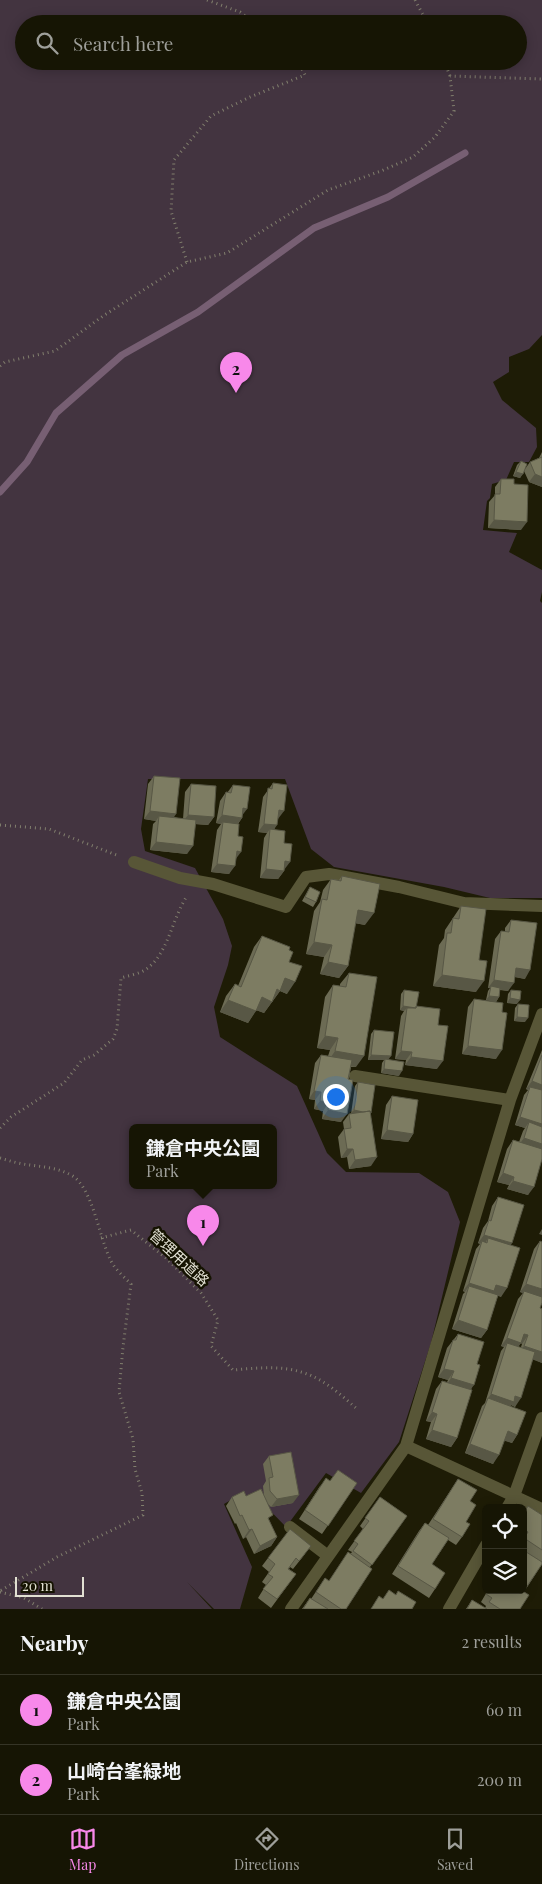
<!DOCTYPE html>
<meta charset="utf-8">
<style>
body{margin:0;font-family:"Playfair Display","Noto Sans JP",serif;background:#232213;color:#f1f3f6}
.controls{position:absolute;right:15px;bottom:15px;display:grid;overflow:hidden;border-radius:8px;box-shadow:0 2px 12px #0003}
.controls button{width:45px;height:45px;display:grid;place-items:center;padding:0;border:0;border-bottom:1px solid #353426;background:#161504;color:#f1f3f6;font:25px sans-serif}
.scale{position:absolute;left:15px;bottom:12px;width:69px;box-sizing:border-box;padding-left:5px;border:2px solid #e1e0d2;border-top:0;font-size:14px;line-height:18px;white-space:nowrap;color:#e1e0d2;-webkit-text-stroke:4px #151301;paint-order:stroke}
.you{position:absolute;left:335px;top:1096px;width:18px;height:18px;margin:-12px;border:4px solid #fff;border-radius:50%;background:#1a73e8;box-shadow:0 0 0 8px #1a73e833}
.badge{display:grid;place-items:center;width:32px;height:32px;border-radius:50%;background:#f888ea;color:#111;font-size:16px;font-weight:700}
.pin{position:absolute;translate:-50% -41px;filter:drop-shadow(0 1px 2px #0008)}
.pin::after{content:'';position:absolute;top:26px;width:18px;height:15px;background:inherit;clip-path:polygon(0 0,100% 0,50% 100%)}
.popup{position:absolute;left:129px;top:1124px;width:148px;height:65px;box-sizing:border-box;display:grid;place-content:center;border-radius:8px;background:#161504;filter:drop-shadow(0 1px 4px #0005);font-size:16px;white-space:nowrap;color:#9e9f9a}
.popup b{font-size:19px;color:#f1f3f6}
.popup::after{content:'';position:absolute;left:50%;top:100%;margin-left:-10px;border:10px solid transparent;border-top-color:#161504}
.list{margin:0;padding:0;list-style:none}
h2{display:flex;justify-content:space-between;align-items:center;height:65px;margin:0;padding:0 20px;font-size:21px}
h2 small{font-size:16px;font-weight:400;color:#9e9f9a}
.list li{display:grid;grid-template-columns:32px 1fr auto;gap:15px;align-items:center;box-sizing:border-box;height:70px;padding:0 20px;border-top:1px solid #353426}
.list b{display:block;font-size:19px;white-space:nowrap}
.list p{margin:0;font-size:16px;white-space:nowrap;color:#9e9f9a}
.list em{font-size:16px;font-style:normal;color:#9e9f9a}
.icon{flex:none;width:28px;height:28px;fill:none;stroke:currentColor;stroke-width:2;stroke-linecap:round;stroke-linejoin:round}
.map{position:relative;flex:none;width:542px;height:1609px;overflow:hidden}
.search{position:absolute;background:#161504;box-shadow:0 2px 12px #0003;left:15px;right:15px;top:15px;height:55px;display:flex;align-items:center;gap:12px;box-sizing:border-box;padding:0 18px;border-radius:28px;color:#9e9f9a;font-size:19px}
.sheet{height:205px;background:#161504}
nav{display:flex;justify-content:space-around;align-items:center;box-sizing:border-box;height:70px;border-top:1px solid #353426;background:#161504;font-size:14px;color:#9e9f9a}
nav a{display:grid;justify-items:center;gap:2px}
nav .on{color:#f888ea}
.map>svg:first-child{display:block}
.green{fill:#433440;fill-rule:evenodd}
.lines{fill:none;stroke-linecap:round;stroke-linejoin:round}
.stream{stroke:#775f73;stroke-width:7}
.path{stroke:#817f6d;stroke-width:3;stroke-dasharray:1 4;stroke-linecap:butt}
.minor{stroke:#585637;stroke-width:12}
.wall{fill:#6c6b54;fill-rule:evenodd}
.shaded-wall{fill:#585745}
.building{fill:#7d7c62;stroke:#585745}
.labels{text-anchor:middle;stroke-width:5;stroke-linejoin:round;paint-order:stroke}
.street-label{font-size:15px;fill:#e1e0d2;stroke:#151301}
</style>
<div class="map">
<svg width="542" height="1609" viewBox="0 0 542 1609">
<rect width="100%" height="100%" fill="#1e1c06"/>
<path class="green" d="M0,0H542V335L529,349L509,357V372L493,382L502,400L536,428L537,447L529,462H514L506,480L492,484L490,498L487,501L483,530L517,533L509,552L542,570V592L540,601L542,603V898H490L444,887L334,867L311,849L285,779H148L141,829L145,851L195,868L223,919L232,946L228,965L214,1007L220,1037L297,1086L327,1153L346,1172L419,1173L448,1192L460,1222L431,1343L399,1442L361,1493L326,1473L286,1527L256,1496L242,1501L238,1496L224,1504L252,1567L240,1609H214L187,1582L212,1609H0ZM24,24H518V61H24ZM133,1127H273V1185H133Z"/>
<g class="lines">
<path class="stream" d="M0,492L27,462L56,413L122,355L198,312L314,228L388,197L465,153"/>
<path class="path" d="M207,0L240,12L256,24
M415,0L428,24
M444,61L450,76
M187,262L171,211L174,160L211,116L250,97L305,75L298,61
M0,366L5,362L55,351L103,316L187,262L227,253L328,190L381,171L413,157L435,137L454,111L450,76L542,79
M0,825L49,829L119,856
M0,1128L11,1117L64,1083L82,1060L94,1055L113,1039L117,1029L121,978C130,975 141,974 149,967C168,952 173,917 187,896
M0,1158C10,1161 20,1164 30,1165C44,1167 58,1168 71,1175C93,1187 99,1238 111,1261C115,1269 124,1277 131,1284L123,1347L119,1392L133,1439L135,1469L142,1493L143,1515L57,1557L0,1591
M101,1238L131,1230L167,1259L201,1293L218,1320L211,1346L233,1370C256,1368 282,1365 304,1373C324,1379 341,1395 356,1408
M0,1592L24,1598L42,1609"/>
<path class="minor" d="M134,862L180,878L213,884L286,907L306,877L329,874L399,887L464,903L542,906
M355,1076L510,1100
M406,1446L542,1509
M507,1508L514,1496L542,1418
M290,1527L328,1556
M291,1609L406,1446L510,1100L542,1014
M449,1609L486,1545"/>
</g>
<path class="wall" d="M542,452V487L529,482L524,471L520,478L513,476L517,465L521,461L525,469L530,462L539,458Z
M501,479L521,530L488,528L489,502L495,495V487Z
M154,776L174,817L183,819L185,792L191,784L214,817L208,825L195,824L187,854L150,850L153,824L156,821L144,819L148,784Z
M273,783L278,819L274,830L284,843V871L278,879L260,878L264,838L267,833L258,832L263,797Z
M233,785L242,815V818L238,824L236,860L229,874L211,872L217,830L221,824L216,823L220,801L226,792L227,793Z
M342,876L365,925L355,923L348,966L339,978L320,974L324,957L306,954L314,911L320,902L323,890L331,879L339,880Z
M310,887L316,902L313,907L302,901Z
M461,906L479,960L476,992L433,986L439,945L444,938L445,930Z
M511,920L525,979L515,977L508,991L500,990L499,997L496,1002L486,1000L488,991L490,988H488L495,939L501,931H505V928Z
M262,936L289,950V962L287,994L280,991L264,1013L256,1010L248,1023L220,1012L226,996L235,984L238,986L254,947Z
M349,973L356,1067H351L341,1122L322,1119L323,1111L314,1109L315,1100L309,1099L315,1063L321,1055L328,1056L330,1050L317,1048L325,997L333,985L340,986V984Z
M404,990L417,1006L438,1025L437,1069L405,1065L406,1060L395,1059L401,1016L404,1011L400,1010L401,994Z
M511,990L517,1004L507,1003L508,994Z
M474,999L502,1012L496,1059L462,1054L468,1007Z
M518,1004L525,1022L514,1021L515,1008Z
M374,1030L388,1059L399,1076L381,1073L382,1063L384,1060H368L371,1034Z
M542,1050V1159L528,1195L507,1189L509,1185L497,1182L507,1149L513,1140L519,1142L523,1131L525,1128L515,1125L524,1095L528,1090L526,1089Z
M358,1082L371,1113V1166L349,1169L347,1157L341,1158L338,1137L344,1129L343,1122L349,1114H351L355,1086Z
M392,1096L413,1134L408,1142L381,1139L386,1105Z
M498,1197L511,1245L501,1297L498,1295L487,1330L481,1338L452,1329L463,1294L465,1292L463,1291L476,1249L480,1244L478,1243L483,1228L488,1221L492,1206Z
M540,1241V1308L542,1309V1363L533,1359L515,1407L511,1405L510,1407L517,1435L512,1443L504,1440L493,1464L465,1453L482,1406L485,1403L501,1351L504,1347L501,1346L518,1299L523,1293L520,1292L534,1249ZM521,1343L522,1344L521,1347H518Z
M458,1334L477,1364L471,1390L457,1438L451,1447L426,1439L431,1422L426,1421L436,1389L442,1381L447,1382L448,1380L438,1377L447,1348Z
M269,1456L293,1503L271,1507L267,1503L269,1520L277,1537L271,1546L254,1554L246,1537L243,1539L236,1523L235,1524L226,1506L232,1497L264,1496L263,1486L266,1481L263,1464Z
M458,1479L466,1522L462,1537L456,1545L448,1540L432,1564L435,1589L429,1598L392,1574L419,1531L425,1523L428,1525Z
M330,1481L357,1483L322,1534L299,1519L320,1486Z
M380,1497L407,1516L370,1567L346,1609H302L310,1598L311,1599L325,1578L329,1581L352,1552L348,1550L363,1529L360,1526Z
M528,1506L542,1515V1564L524,1592L520,1609H466L472,1600L485,1608L486,1606L481,1602L488,1590H523V1514Z
M305,1554L293,1569L290,1567L289,1569L296,1574L271,1608L258,1598L266,1585L262,1582L269,1572L262,1566L268,1558Z"/>
<path class="shaded-wall" d="M516,472L523,474L520,478L513,476Z
M535,474L542,477V487L529,482Z
M494,520L527,522L521,530L488,528Z
M243,808L247,809L241,817Z
M279,810L284,811L278,819L273,818Z
M150,811L176,814L171,822L159,816L156,821L144,819Z
M188,815L214,817L208,825L182,823Z
M222,815L242,818L236,826L223,822L221,824L216,823Z
M264,824L277,825L271,834L270,829L267,833L258,832Z
M156,842L193,846L187,854L150,850Z
M237,851L241,852L235,860Z
M285,861L290,862L284,870Z
M217,864L235,866L229,874L211,872Z
M266,869L284,871L278,879L260,878Z
M358,910L374,913L365,925L349,922Z
M314,942L332,945L324,957L306,954Z
M328,962L348,966L339,978L320,974Z
M516,968L530,970L525,979L510,976Z
M442,975L484,981L476,992L433,986Z
M285,978L295,982L287,994L280,991L264,1013L253,1009L262,997Z
M494,980L514,983L508,991L491,988V986L490,988H488Z
M489,996L499,997L496,1002L486,1000Z
M510,998L520,1000L517,1004L507,1003Z
M228,1000L256,1011L248,1023L220,1012Z
M403,1006L416,1007L413,1012L407,1008L404,1011L400,1010Z
M517,1017L528,1018L525,1022L514,1021Z
M325,1036L338,1038L330,1050L317,1048Z
M468,1046L502,1050L496,1059L462,1054Z
M335,1051L364,1056L356,1067L327,1063Z
M401,1051L412,1052L406,1060L395,1059Z
M371,1055L391,1056L388,1060H368Z
M411,1057L443,1061L437,1069L405,1065Z
M384,1069L402,1071L399,1076L381,1073Z
M532,1081L542,1085V1096L530,1087L528,1090L526,1089Z
M314,1091L321,1092L315,1100L309,1099Z
M320,1101L329,1102L323,1111L314,1109Z
M328,1110L347,1114L341,1122L322,1119Z
M354,1110L371,1113L350,1114Z
M520,1117L542,1123V1127L529,1122L525,1128L515,1125Z
M387,1130L413,1134L408,1142L381,1139Z
M524,1138L542,1144V1154L518,1146Z
M347,1149H353L347,1157L341,1158Z
M377,1157L371,1166L349,1169L355,1160Z
M503,1173L514,1177L509,1185L497,1182Z
M513,1181L534,1187L528,1195L507,1189Z
M542,1229V1235L539,1234Z
M484,1235L512,1243L507,1252L487,1243L488,1238L484,1245L482,1241L480,1244L478,1243Z
M469,1283L496,1285L507,1288L501,1297L469,1286L465,1292L463,1291Z
M526,1284L542,1289V1299L524,1291L523,1293L520,1292Z
M458,1320L487,1330L481,1338L452,1329Z
M524,1334L528,1335L522,1344L521,1343L515,1351L507,1343L504,1347L501,1346L507,1338Z
M524,1346L542,1352V1363L518,1354Z
M444,1369L454,1371L448,1380L438,1377Z
M451,1378L474,1385L468,1393L446,1386Z
M491,1394L515,1396L521,1398L515,1407L511,1405L508,1410L488,1398L485,1403Z
M432,1412L437,1414L431,1422L426,1421Z
M432,1430L457,1438L451,1447L426,1439Z
M508,1431L517,1435L512,1443L502,1440Z
M470,1444L499,1455L493,1464L465,1453Z
M299,1495L293,1503L271,1507L277,1499Z
M252,1529L246,1537L243,1539L249,1530Z
M277,1537L271,1546L254,1554L260,1546Z"/>
<path class="building" d="M542,457V477L535,474L530,462Z
M521,461L527,464L523,474L516,472Z
M501,479H514V484L528,485L527,522L494,520L495,494H500Z
M154,776L180,778L176,814L150,811Z
M273,783L287,785L284,811L279,810L277,825L264,824L268,788L272,789Z
M191,784L216,786L214,817L188,815Z
M233,785L250,787L247,809L243,808L242,818L222,815L226,792L231,793Z
M159,816L196,820L193,846L156,842Z
M223,822L239,824L238,836L243,837L241,852L237,851L235,866L217,864Z
M270,829L285,831L284,843L292,844L290,862L285,861L284,871L266,869Z
M342,876L380,884L374,913L358,910L348,966L328,962L332,945L314,942L322,899L327,900L331,879L341,881Z
M310,887L320,892L316,902L305,897Z
M461,906L486,909L479,960L487,961L484,981L442,975L447,933H451L453,918L459,919Z
M511,920L537,923L530,970L516,968L514,983L494,980L501,931L509,932Z
M262,936L290,947L289,950L293,952L289,962L302,966L295,982L285,978L280,991L277,989L272,1002L262,997L256,1011L228,1000L235,984L241,987Z
M349,973L377,977L364,1056L335,1051L338,1038L325,1036L333,985L346,987Z
M491,986L500,988L499,997L489,996Z
M404,990L419,992L416,1008L403,1006Z
M511,990L521,991L520,1000L510,998Z
M474,999L503,1003L502,1012L507,1013L502,1050L468,1046Z
M518,1004L529,1005L528,1018L517,1017Z
M416,1006L440,1009L438,1025L448,1026L443,1061L411,1057L412,1052L401,1051L407,1008H416Z
M374,1030L394,1032L391,1056L371,1055Z
M321,1055L352,1060L348,1079L353,1080L347,1114L328,1110L329,1102L320,1101L321,1092L314,1091Z
M542,1055V1085L532,1081Z
M385,1059L404,1062L402,1071L384,1069Z
M358,1082L375,1085L371,1113L370,1111L363,1112L354,1110Z
M530,1087L542,1090V1124L520,1117Z
M392,1096L418,1100L413,1134L387,1130Z
M370,1111L377,1157L355,1160L353,1149H347L344,1129L351,1128L349,1114Z
M529,1122L542,1127V1144L524,1138Z
M513,1140L542,1149V1159L534,1187L513,1181L514,1177L503,1173Z
M498,1197L524,1205L512,1243L484,1235L489,1220L491,1221Z
M488,1238L520,1248L507,1288L496,1285L494,1291L469,1283L482,1241L487,1243Z
M540,1241L542,1242V1289L526,1284Z
M469,1286L498,1295L487,1330L458,1320Z
M524,1291L542,1297V1303L540,1308L542,1309V1352L524,1346L528,1335L524,1334L521,1343L507,1338Z
M458,1334L484,1342L477,1364L480,1365L474,1385L451,1378L454,1371L444,1369L453,1340H456Z
M507,1343L535,1352L521,1398L515,1396L514,1402L491,1394Z
M442,1381L472,1390L457,1438L432,1430L437,1414L432,1412Z
M488,1398L526,1412L517,1435L508,1431L499,1455L470,1444Z
M291,1452L299,1495L277,1499L270,1491L269,1478L273,1477L269,1456Z
M338,1470L357,1483L328,1526L305,1510L326,1478L330,1481Z
M458,1479L477,1490L470,1501L476,1505L466,1522L470,1524L462,1537L433,1519Z
M261,1489L273,1515L268,1518L277,1537L260,1546L252,1529L249,1530L242,1515L240,1516L232,1497L244,1491L246,1496Z
M380,1497L407,1516L372,1565L353,1551L358,1544L354,1541L369,1521L365,1518Z
M528,1506L542,1515V1550L524,1538L528,1532L523,1529V1514Z
M425,1523L449,1538L432,1564L445,1573L435,1589L398,1566Z
M290,1529L311,1546L299,1561L296,1558L288,1569L296,1574L277,1599L263,1589L273,1577L268,1574L275,1564L268,1558Z
M523,1550L542,1562V1564L526,1588L523,1586Z
M348,1552L372,1569L346,1609H341L316,1592L325,1578L329,1581Z
M389,1590L396,1595L398,1591L416,1602L412,1609H371L379,1596L383,1599Z
M489,1590H521L529,1595L520,1609H500L489,1602L492,1598L486,1594Z
M310,1598L328,1609H303Z
M472,1600L487,1609H467Z"/>
<g class="labels">
<g class="street-label">
<text transform="translate(179 1258) rotate(43)" y="5">管理用道路</text>
</g>
</g>
</svg>
<div class="controls">
<button><svg class="icon" aria-label="locate" viewBox="0 0 24 24"><circle cx="12" cy="12" r="6"/><path d="M12 2v4M12 18v4M2 12h4M18 12h4"/></svg></button>
<button><svg class="icon" aria-label="layers" viewBox="0 0 24 24"><path d="M12 4l9 5-9 5-9-5zM3 14l9 5 9-5"/></svg></button>
</div>
<div class="scale">20 m</div>
<div class="you"></div>
<div class="pin badge" style="left:203px;top:1246px">1</div>
<div class="popup"><b>鎌倉中央公園</b>Park</div>
<div class="pin badge" style="left:236px;top:393px">2</div>
<div class="search"><svg class="icon" aria-label="search" viewBox="0 0 24 24"><circle cx="10" cy="10" r="6"/><path d="M15 15l6 6"/></svg>Search here</div>
</div>
<section class="sheet">
<h2>Nearby<small>2 results</small></h2>
<ul class="list">
<li><span class="badge">1</span><div><b>鎌倉中央公園</b><p>Park</p></div><em>60 m</em></li>
<li><span class="badge">2</span><div><b>山崎台峯緑地</b><p>Park</p></div><em>200 m</em></li>
</ul>
</section>
<nav>
<a class="on"><svg class="icon" aria-label="map" viewBox="0 0 24 24"><path d="M3 6l6-2 6 2 6-2v14l-6 2-6-2-6 2zM9 4v14M15 6v14"/></svg>Map</a>
<a><svg class="icon" aria-label="directions" viewBox="0 0 24 24"><path d="M12 3l9 9-9 9-9-9zM9 14v-3h6M13 9l2 2-2 2"/></svg>Directions</a>
<a><svg class="icon" aria-label="saved" viewBox="0 0 24 24"><path d="M7 4h10v16l-5-4-5 4z"/></svg>Saved</a>
</nav>
